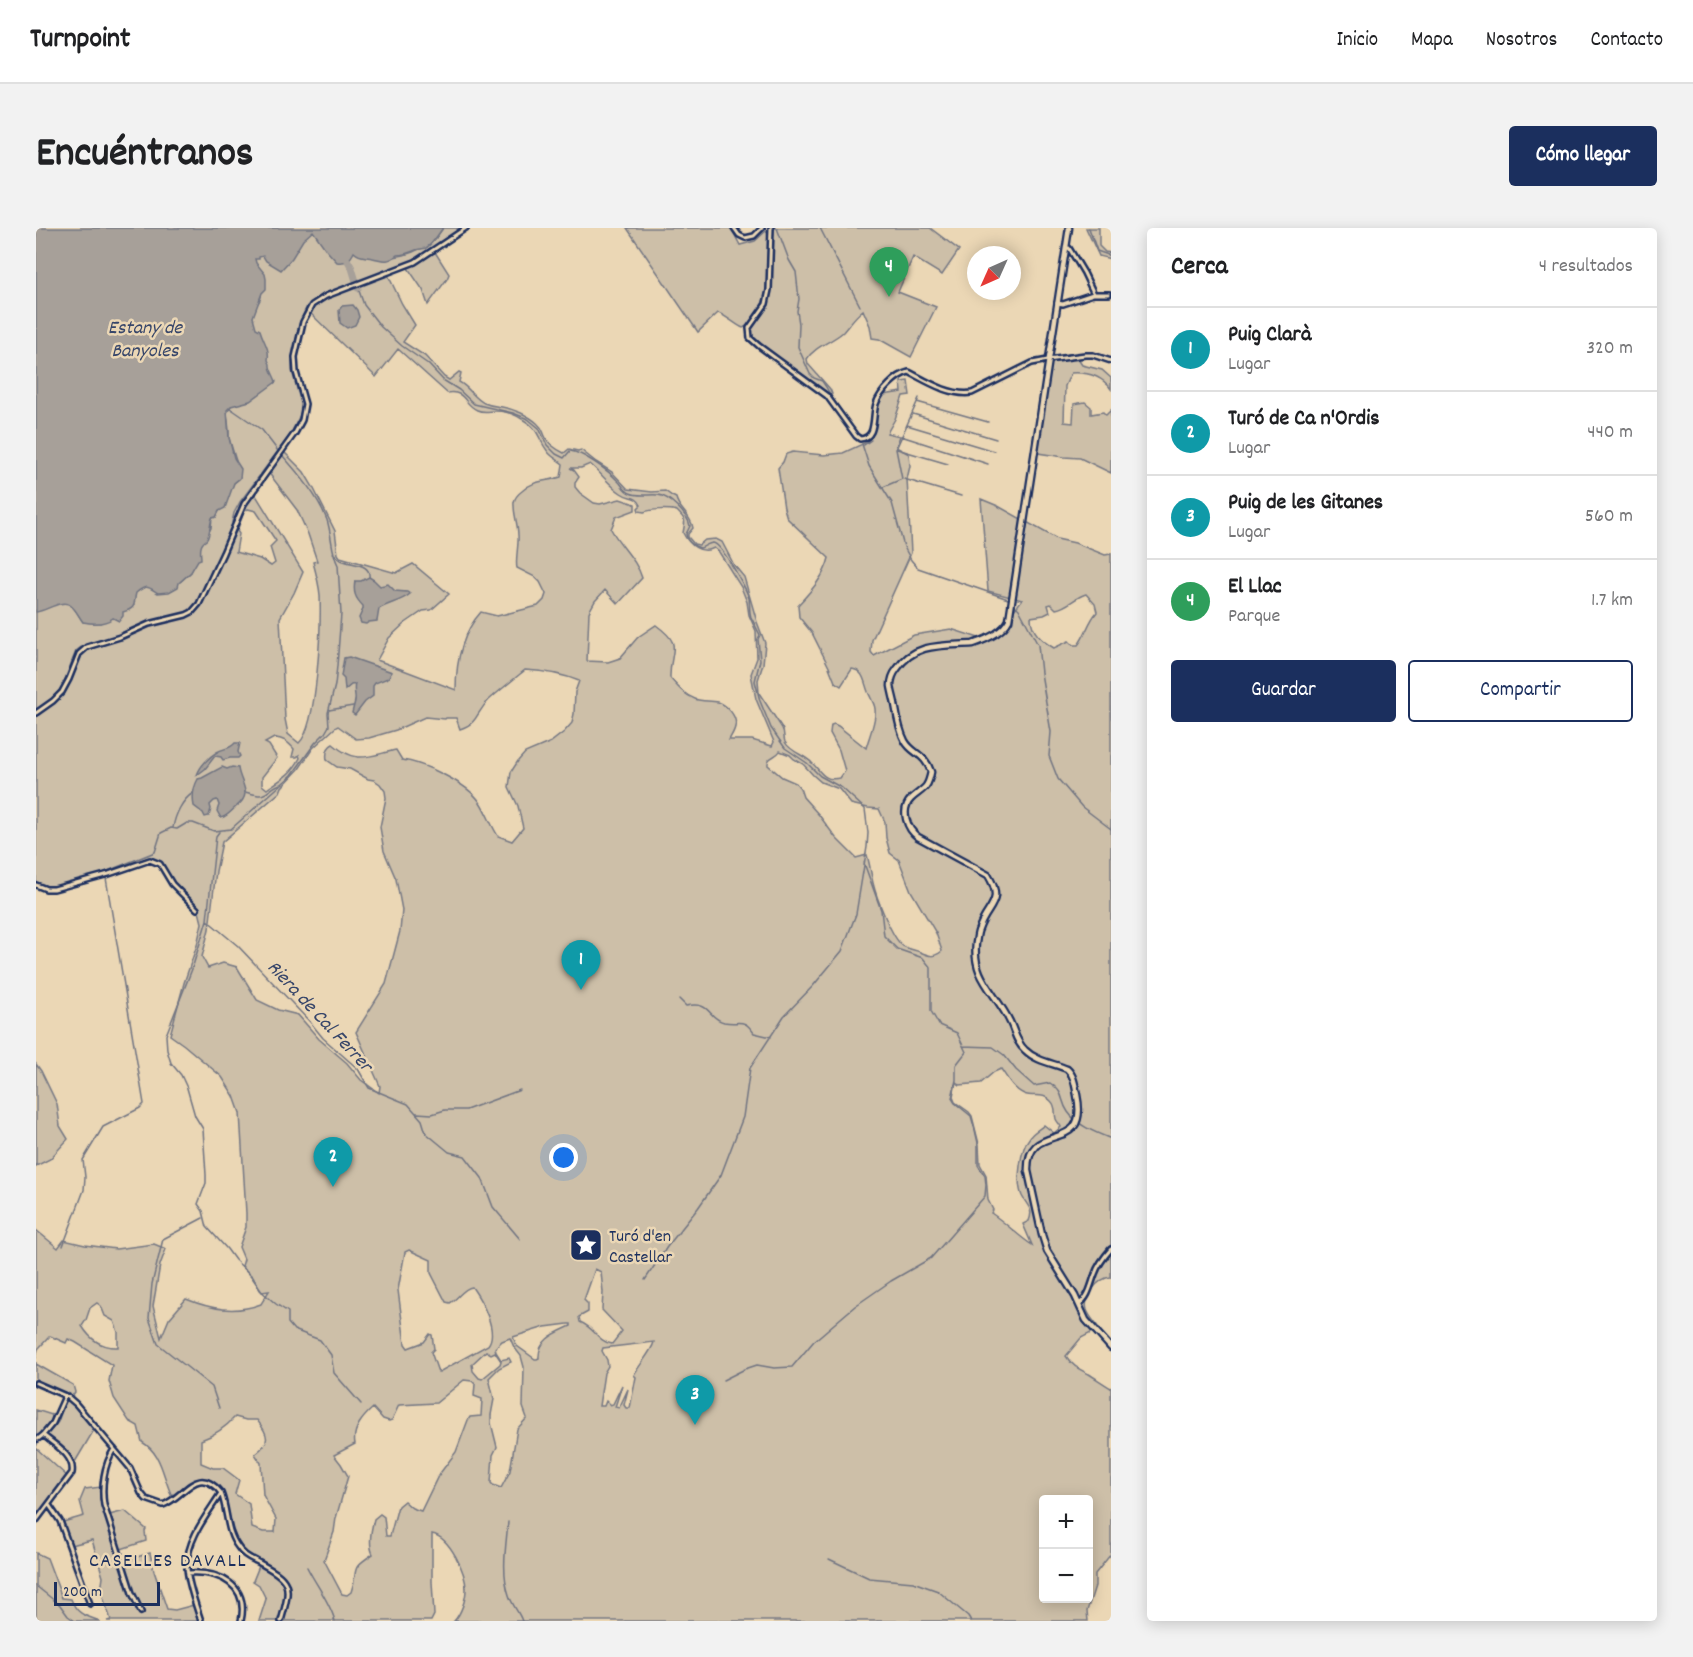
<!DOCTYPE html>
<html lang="es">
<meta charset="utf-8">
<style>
body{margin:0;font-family:Dekko,sans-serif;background:#f2f2f2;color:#202124}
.controls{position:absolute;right:18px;bottom:18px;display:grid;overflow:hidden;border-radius:6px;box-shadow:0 3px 15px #0003}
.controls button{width:54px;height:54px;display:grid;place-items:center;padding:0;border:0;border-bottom:2px solid #e0e0e0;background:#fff;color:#202124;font:30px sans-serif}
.compass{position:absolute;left:931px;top:18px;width:54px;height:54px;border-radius:50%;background:#fff;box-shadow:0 3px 15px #0003;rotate:225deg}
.scale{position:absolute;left:18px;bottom:15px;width:106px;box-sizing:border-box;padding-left:6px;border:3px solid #1b2f5e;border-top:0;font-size:16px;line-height:21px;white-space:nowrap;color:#1b2f5e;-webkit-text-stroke:4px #ebd7b5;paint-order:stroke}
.you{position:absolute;left:528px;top:930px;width:21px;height:21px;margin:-15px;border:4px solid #fff;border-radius:50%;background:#1a73e8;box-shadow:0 0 0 9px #1a73e833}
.badge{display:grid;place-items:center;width:39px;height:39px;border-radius:50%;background:#1b2f5e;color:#fff;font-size:20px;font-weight:700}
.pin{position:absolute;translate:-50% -50px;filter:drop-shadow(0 2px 3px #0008)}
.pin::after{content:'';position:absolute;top:32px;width:21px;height:18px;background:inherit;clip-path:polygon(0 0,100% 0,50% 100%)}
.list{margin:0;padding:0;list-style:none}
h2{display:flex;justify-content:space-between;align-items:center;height:78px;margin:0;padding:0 24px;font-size:26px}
h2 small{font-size:20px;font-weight:400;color:#757577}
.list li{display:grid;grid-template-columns:39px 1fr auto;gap:18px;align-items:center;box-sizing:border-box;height:84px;padding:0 24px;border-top:2px solid #e0e0e0}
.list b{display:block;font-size:22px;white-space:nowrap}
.list p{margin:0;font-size:20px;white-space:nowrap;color:#757577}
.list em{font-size:20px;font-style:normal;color:#757577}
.actions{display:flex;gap:12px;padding:18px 24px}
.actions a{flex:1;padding:14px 0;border:2px solid #1b2f5e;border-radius:6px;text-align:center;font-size:21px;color:#1b2f5e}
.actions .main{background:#1b2f5e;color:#fff}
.map{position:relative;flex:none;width:1075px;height:1393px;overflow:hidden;border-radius:6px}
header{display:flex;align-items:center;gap:36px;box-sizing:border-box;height:84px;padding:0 30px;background:#fff;border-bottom:2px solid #e0e0e0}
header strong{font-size:28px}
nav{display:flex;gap:33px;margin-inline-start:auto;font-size:21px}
.intro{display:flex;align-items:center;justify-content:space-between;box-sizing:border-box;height:144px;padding:0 36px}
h1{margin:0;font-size:42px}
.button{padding:15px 27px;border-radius:6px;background:#1b2f5e;color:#fff;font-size:21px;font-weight:700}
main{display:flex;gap:36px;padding:0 36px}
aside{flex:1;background:#fff;border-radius:6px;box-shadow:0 3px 15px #0003}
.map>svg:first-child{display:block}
.green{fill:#cdbfa8;stroke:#747783;stroke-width:1.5;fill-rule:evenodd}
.water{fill:#a7a099;stroke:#6f7381;stroke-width:1.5}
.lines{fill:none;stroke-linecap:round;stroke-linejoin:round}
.stream{stroke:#6f7381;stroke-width:1.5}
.river{stroke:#a7a099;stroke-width:7}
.street-casing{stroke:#1b2f5e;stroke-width:8}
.secondary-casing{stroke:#1b2f5e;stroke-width:9}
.street{stroke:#ebd7b5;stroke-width:3}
.secondary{stroke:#ebd7b5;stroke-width:4.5}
.labels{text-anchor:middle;stroke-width:5;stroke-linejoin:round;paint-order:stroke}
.poi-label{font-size:18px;fill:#1b2f5e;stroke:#ebd7b5;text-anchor:start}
.water-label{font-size:20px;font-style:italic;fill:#37466a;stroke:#ebd7b5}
.neighbourhood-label{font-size:20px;letter-spacing:1.5px;fill:#1b2f5e;stroke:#ebd7b5}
</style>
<header>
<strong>Turnpoint</strong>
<nav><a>Inicio</a><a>Mapa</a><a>Nosotros</a><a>Contacto</a></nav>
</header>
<div class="intro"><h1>Encuéntranos</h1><a class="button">Cómo llegar</a></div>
<main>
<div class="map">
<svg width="1075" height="1393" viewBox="0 0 1075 1393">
<rect width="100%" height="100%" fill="#ebd7b5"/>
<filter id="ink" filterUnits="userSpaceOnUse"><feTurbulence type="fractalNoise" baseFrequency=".0167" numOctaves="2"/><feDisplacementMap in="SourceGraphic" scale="12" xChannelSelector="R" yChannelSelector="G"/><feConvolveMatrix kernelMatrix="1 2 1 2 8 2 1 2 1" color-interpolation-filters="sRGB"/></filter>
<g filter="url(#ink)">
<path class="green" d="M407,0H427L375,34L287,66L271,78L263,96L256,134V143L266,179L264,187L254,207L204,274L198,285L196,294L199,299L205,282L218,264L267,344L258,365L244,390L249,491L252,506L263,515C282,498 285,394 284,367C283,356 280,345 277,334L281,333L272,306L261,282L232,244L247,223L268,244L277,259L299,303L302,326L304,329L360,345L377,336L413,366L395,382L387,383L368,396L353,410L341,432L420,462C420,435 426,405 445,384L461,388L502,378L508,372L510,366L504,354L499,349L481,340C479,332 483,317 482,307C482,296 477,285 478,274C479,269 482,266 486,263C499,251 510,254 525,249L527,236C522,232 516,229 512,224C501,210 505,202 486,191C478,186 469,183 459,183C453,183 447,185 441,182C427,176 430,162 411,165L362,121L340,149L273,84C287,65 330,55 352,47L366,76L379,97L367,114L389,128L408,149L413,152L423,144L425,145L423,154C433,159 438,170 448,175C455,178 459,178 466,179C478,181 492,187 501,195C508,201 506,203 510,210C513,217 522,222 528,225L533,221L542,223L545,222L560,234L576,244L592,261L616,264L629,263L636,268L640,270C642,281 655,287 657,300L652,306V309L658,316L663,317L669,312L680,311L686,314L698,337L708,349L721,394L729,415L727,436L722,452L723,465L746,500C749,505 747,509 749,514C754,524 769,527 776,535C781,539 784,546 790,549C794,552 799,551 804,550L809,543L803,522L794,505L795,497L798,496L802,498L830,520C833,509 838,498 839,487C840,478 837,475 834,468C828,458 830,443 816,441L805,458L799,454L793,439L776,405L763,389L762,377C774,364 789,348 793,330L751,290L748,280L742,240L747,234L750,226L757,224L788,227L807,225L831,214L836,208L841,178L847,167L866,164L865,154L872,153L874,167L867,168L859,191L851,205L864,208L860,219L873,226L874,238L871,251L875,325L836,412L835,424L838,428L878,407L915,401L952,413L969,402L974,396L978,382L986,372L952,363L945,271L962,278L1021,311L1039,315L1069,327L1075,326V1049C1062,1050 1047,1069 1051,1082C1053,1088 1058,1093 1062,1099L1057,1104L1045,1110L1030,1128C1036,1138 1043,1141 1053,1146C1061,1151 1068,1156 1075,1160V1326L1059,1346V1358L1051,1383L1052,1393H418C425,1386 430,1371 430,1361C430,1345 414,1309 396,1306V1354L398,1387L395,1393H223L230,1371L223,1357L217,1353L225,1333C217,1329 207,1325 202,1317C189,1299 198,1251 167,1251C154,1251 148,1258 140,1267L135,1266C126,1246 126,1226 106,1214L102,1198L93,1193L78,1170L73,1153L76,1137L39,1114L32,1111L30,1115L14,1108L2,1121L0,1129V1002L22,1020L28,1012L49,1017L80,1021L118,1016L130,1021L124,1037L117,1078L125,1110L133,1091L150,1071C175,1081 199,1086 225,1076L233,1063L226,1064L215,1048L206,1038L208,1031L203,1019L210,999V985L204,885L198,868L186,849L148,817L134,807L148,755L161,717L166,695L163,683L133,651L121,634L111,630L73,645L18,660L0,655V487C9,481 20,475 27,466C36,454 42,434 44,420L40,423L26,459L15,472L0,482V382L18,375L34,374L47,394L64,395L104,359L145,353L155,344L163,321L175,300L176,290L180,289L198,255L203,251L200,233L193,210V202L191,185L195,178L217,101L216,81C219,78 224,74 225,69C226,61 218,42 218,31L275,2L316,20L358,29L368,27L377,24L383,21L391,19L400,10ZM554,236C565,245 573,257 585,265C593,271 600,267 605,277L602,280L603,283L608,284C615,281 633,281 641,283C651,293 649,293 647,305C653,317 665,327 678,320L683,324L705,359L711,374L713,387L720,403L721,430L715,446L720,471L738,514L736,518L716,512H693C695,508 698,504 699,499C702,489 691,477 682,474C675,472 666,474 659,471C648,467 641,458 634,450C633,422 649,418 620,397L602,409L584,430L572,434L551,433L553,384L559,373L569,362L582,376L606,350C601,332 584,318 575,301L580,289L599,282V276L584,271L564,276L558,275L544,265L539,259V255L543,249L538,242L534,240H545ZM212,281L220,283L240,313L234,319L239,335L235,338L224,331L200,324L203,306L201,303L208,284ZM1050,366L1059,376L1061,384C1052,394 1050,407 1042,417H1037L1033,413L1018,420C1006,413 995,404 995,389L1008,387L1014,384L1012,377L1015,376L1020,381C1032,379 1039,369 1050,366ZM489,442C508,443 526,446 543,453L539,464L538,486L536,495L528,504L515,514L489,525L482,533L475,544L473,559L482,578L487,600L476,613L462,608C455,597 451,585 444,574C431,555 388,535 366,532L360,522C332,528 321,537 297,516C291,519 290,526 291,532L301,539L314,541L332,551L338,552L344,556L349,563L350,570L344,599L348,623L360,651L366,682L364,703L350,756L320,804L344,858L343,865L325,852L311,835L283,811L262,787L242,782L221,772L201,739L187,735L172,740L166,729L173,701L180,643L186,614L244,564L246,559L263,541L277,520L300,499L302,498L320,511L333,510L360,502L389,489L409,491L410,490H420L424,501C444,494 439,485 453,472C464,462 477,452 489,442ZM238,510C247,510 252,514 258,521L256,529H261L263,527L264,530C256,546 244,552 231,561L226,557V549L241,530L233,517L229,515ZM744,523L754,527L758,531L767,536L777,547L785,554L803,561L815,576L832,580L843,581L849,594L850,610L854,625L863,632L875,663L900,705L906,723C898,730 893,728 884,724C879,722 872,721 867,718C856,711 840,668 837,655C835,646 834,637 831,627L820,630L800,610L783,587L767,569L764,560L760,555L746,549L732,537C731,528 740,530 744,523ZM965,841C971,850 978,862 988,866C998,870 1007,864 1015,873C1021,879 1018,884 1020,891C1021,894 1024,896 1025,899L1018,905L1008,897C1004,901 997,904 994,909C984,921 980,954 986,968C991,978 998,981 993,993L987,996L996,1017C981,1007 970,995 955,985L957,982L952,972L950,947L944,936L943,916L936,888L933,884L919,874L917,869L920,854L924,857L945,855L958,844ZM373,1022L395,1032V1045L410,1074L414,1075C422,1071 427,1060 436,1059C445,1072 463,1103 452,1117L403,1144H402L395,1124L398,1121L396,1107L394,1106L388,1114L372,1120L369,1116L362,1062L369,1024ZM559,1041L565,1044L567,1064L566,1082L586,1103L576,1116C561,1113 559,1100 544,1094L543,1089L552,1084V1076L548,1072ZM61,1075L65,1078L69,1088L78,1093L82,1104V1119C65,1120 54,1111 46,1098L50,1092L54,1080ZM532,1096H535V1098C520,1105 502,1111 503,1130L501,1131H499L481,1118L477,1109L509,1099ZM474,1110L478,1119L485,1128L488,1139L487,1179L491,1190L481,1201L474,1243L465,1260L457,1257L455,1255L457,1227L461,1219L455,1195V1187L458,1171L453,1150L463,1140L475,1134L473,1130L465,1132L460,1124L459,1120L466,1113ZM618,1114C616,1123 603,1137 598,1147L600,1149L594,1180H590L588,1177L592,1161L584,1178L583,1180L579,1179L586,1157L577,1176L574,1177L570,1173L568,1178H563L568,1145L572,1138L571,1132L566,1123L567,1120ZM450,1123L455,1126L459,1124L465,1133L464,1136L446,1151L443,1150L437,1143L436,1136ZM428,1152L436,1153L439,1156L438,1168L446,1171L445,1188L434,1189L432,1192L420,1224L402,1248L385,1283L376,1280L368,1273L362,1278L354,1308H350L348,1289L344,1286L338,1291C335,1302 332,1316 337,1326C311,1343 324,1340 315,1364L311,1367L306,1366L288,1332L298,1304L300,1290L312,1248L305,1236L298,1227L319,1216C316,1201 327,1189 337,1180L347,1191L353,1193L356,1192L363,1177L400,1175ZM199,1189L210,1192H221C233,1207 235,1214 219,1226L225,1235L227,1267L240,1291L239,1304H227L216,1300L213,1276L199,1266L203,1252L187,1240H177L165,1235V1212C179,1207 189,1200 199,1189ZM1008,1272H1052V1370H1008Z
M591,0H695L704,17L719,13L731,2C733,14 733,53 730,64C727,76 719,95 707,100L705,99C699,96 687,86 682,85L662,104Z
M736,0H894L923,22L906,47L877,29L862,64L900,79L875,129L843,111L836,110L834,98L827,82C819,88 814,96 807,104C796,114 779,118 771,131L772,136L794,161L796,166L792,167L724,117L716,109L715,100L731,76L735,62Z
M1050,0H1063V18L1069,24L1075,25V31L1063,28Z
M399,24L413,46L411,51L392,77L387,62L372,40Z
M1040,128L1046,137L1066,142L1075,150V161C1065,147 1051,144 1035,145L1029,158L1028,194L1037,195L1038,176L1049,174L1055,179V186L1067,184L1070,187L1075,182V245L1044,230L1028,229L1002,225L1015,134L1016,132Z
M0,836L5,843L21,876L24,898L32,911L14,931L0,938Z
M0,1134V1136L37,1157L39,1164L36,1168L0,1152Z
M29,1173H34L58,1202L39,1234L35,1228L11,1207L22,1194Z
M0,1182L16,1187L15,1194L5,1206L0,1219Z
M0,1220L32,1249L0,1289Z
M65,1259L64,1271L69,1288L89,1283L110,1301L109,1303L110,1313L85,1321L88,1333L114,1325L118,1343L131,1381L139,1382L158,1377L162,1393H71L75,1392L65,1363L67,1349L56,1312L35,1317L27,1294L48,1288L44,1273L49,1261Z
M0,1325L11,1330L26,1370L35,1371C41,1387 50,1388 64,1393H0Z"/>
<path class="water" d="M0,0H407C402,6 397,16 390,20C387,21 383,21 380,22C373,25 368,27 361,27C352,35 347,32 337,30C329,28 324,30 318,24C314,32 311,35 301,34L291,23L277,3L267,12L256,30L245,42L230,33L227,28L223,29V31H219L220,35L229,46L230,51V61L226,65L217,89L220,100L224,102C227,113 234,120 232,132L234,136C233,142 239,148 240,154L214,173L195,178L191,182L193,210L198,230L205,241L204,250L198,255L189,280L183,283L180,289L176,290C174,296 174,306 171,311C170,313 168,313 167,315C163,319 165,326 165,331L162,332L155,344L143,355L142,359L133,364L122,365C112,359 111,356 100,365C97,375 102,380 87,384V388L83,393L77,390C68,397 57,396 47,394C43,389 40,381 34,377C26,371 10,383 0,384Z
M317,77L321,82L323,89L319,97L311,100L304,95L303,82L306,78Z
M333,349L338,352L344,358L352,356L359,363L371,364L374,366C366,373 353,375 343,381L341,393L333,394L330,396L325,395L323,390L327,381V378C319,370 317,364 319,353H325Z
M313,429L356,444L352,450L339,455L337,458V468L329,474L319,487L316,485C317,481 318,477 319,473C320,467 317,462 319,456L315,457L309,462L308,451L305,448L308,430Z
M199,515H204L202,524L204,528L202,530H194L187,532L185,529L179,528L169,541L161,547C164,538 173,529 181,524C188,520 194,521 199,515Z
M186,539L191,541L196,539L202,540C204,556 218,565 200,579C195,583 192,588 185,590L181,583L183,577L181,572L178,573L174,577L175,581L173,588L169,589L167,585L158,578C156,568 157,560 162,551L166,550Z"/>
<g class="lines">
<path class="stream" d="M741,0L753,32L760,44L763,71L761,83L763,96L762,119L774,146L778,150L786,153L790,159L795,168L822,207
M784,0L824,78
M1053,0L1061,23L1075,28
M322,60L328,77L345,99L366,118L392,136L407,152L423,162L438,176L477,185L492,191L503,200L511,217L520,226L528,230L534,223C546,224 573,243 581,252C586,256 588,263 594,265C602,269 613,266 622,267C633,268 652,287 654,298L650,306C651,313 657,318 664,320C668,319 672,315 677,315C686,316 710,361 713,370C714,376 713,384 715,389C718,395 721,401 724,407L722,411L724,432L719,453L724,473L735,500L749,520L771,535L784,548L806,560L829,581L832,605L831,619L820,686L806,723L777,758L748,788L714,840L707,889L685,947L662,980L631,1019L609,1052
M881,174L952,194
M194,180L226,202L242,223
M877,186L960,211
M871,197L958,223
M865,208L952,236
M826,216L833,238L856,275L868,319L875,332L882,340L972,371L983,381L1002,417L1005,445L1015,504L1013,528L1022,551L1046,579L1075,601
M828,217L835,212
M861,221L912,236
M868,251L925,268
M847,259L866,251L860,221L883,170
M297,325C300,327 302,330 305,332C315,337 335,335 333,349
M293,482L317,478
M209,564C214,565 219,567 224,567C232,567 236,557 246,556
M137,600C139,587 146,572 157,565
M183,604L180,608L171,692L202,718L274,794L287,810L322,841L333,860L372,876L386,892L390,905L413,924L429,928L446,950L457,979L484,1011
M171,692L156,741L130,807L131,822L135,835L145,847L151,860L159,888L167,901L170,947V955L162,976L167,983L171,999L191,1021L199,1032L217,1049L224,1062L240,1076L252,1084V1095L258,1102L284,1112L295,1127L298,1145L325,1176
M643,771L650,778C676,773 671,790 688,794C704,797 707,789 718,805L735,809
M927,818L957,819L968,827L980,842L998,858L1014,855C1030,866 1023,871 1032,884C1041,897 1058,904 1073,910H1075
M381,885L396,886L409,882H430L484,862
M167,990L127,1011L116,1056L113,1090L122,1116L176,1159L183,1180
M27,1018L48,962L49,949L47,932L67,899L104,880L108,876L69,644L119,624L125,605L135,600L141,601L151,595H157L178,603L195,601L256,547L279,515L289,505L293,498L292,485L299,457L301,438L305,386L302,337C295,324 296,307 291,292C282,268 263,246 246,227
M687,1152L709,1141L721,1137L738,1140L756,1139L778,1113L819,1078L855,1053L895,1030L949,968L950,957L949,948L942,937V915L939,902L935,888L919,875L916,870L920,852V837L930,824L921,805L903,797L895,783V740L887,730L861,721L848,708L845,682L828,635
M472,1294C470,1318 465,1344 473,1367C476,1377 483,1384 486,1393
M793,1331L833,1350L877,1354L902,1363L932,1388L935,1393
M271,1339C280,1357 294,1374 299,1393
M0,1358L24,1377L32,1388L39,1393"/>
<path class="river" d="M312,33L316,40L322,60"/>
<g class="street-casing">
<path id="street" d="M698,0L703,7L709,10L718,8L726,0
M735,0L733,62L730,76L713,100L714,110L723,118L791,168L820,208L824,211C841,210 836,189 840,176C844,164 860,147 873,144C892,154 914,168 936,165L996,135L1012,132L1049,127H1057L1075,133
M1030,20H1033L1048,45L1058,66
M1021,75L1027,76L1057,66H1073
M0,485L17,473L26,464L33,451L43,426L51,419L84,409L113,396L150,387L156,384L163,376L187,325L208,276L259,205L266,192L269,176L260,144L259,129L267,94L276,77L290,68L379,34L430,0
M0,657L10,661H18L73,646L114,632L124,636L136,656L161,681
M1043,1076C1053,1070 1055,1056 1059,1046C1062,1037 1068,1029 1075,1021
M0,1155L32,1169L40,1176L94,1240L105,1265L110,1271L127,1277C149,1269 161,1235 185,1265C171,1287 151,1311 151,1338C151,1354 160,1377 165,1393
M2,1211L7,1207
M78,1221C68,1237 65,1258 68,1277L96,1365L105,1384
M185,1265C192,1283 190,1304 202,1319C206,1326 213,1330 220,1333C255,1352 256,1355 245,1393
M13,1277L24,1293L54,1376
M0,1293L36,1245C39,1228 19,1217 7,1207L17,1195L29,1168
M152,1345C184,1343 213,1357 205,1393"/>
</g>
<g class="secondary-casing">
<path id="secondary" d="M1033,0L973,392C967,404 949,412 937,416C908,418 879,414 861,441C857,446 855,452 855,458C856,464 858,471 859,476C861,488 863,502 869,513C876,526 889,525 895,544C894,549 893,554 890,558C886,563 880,566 875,571C864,582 871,601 882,609L952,647C969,675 951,677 943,701C941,705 941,710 940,715C936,751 960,764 974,794C979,804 980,814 989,822C1000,833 1016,835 1031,841C1038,847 1039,857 1041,867C1054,930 990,889 992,943L1006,1007L1011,1023L1039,1068L1050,1092L1075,1120"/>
</g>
<use href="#street" class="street"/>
<use href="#secondary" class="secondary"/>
</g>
</g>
<defs>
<g id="sight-square" transform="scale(1.725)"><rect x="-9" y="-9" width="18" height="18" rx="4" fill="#1b2f5e" stroke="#ebd7b5"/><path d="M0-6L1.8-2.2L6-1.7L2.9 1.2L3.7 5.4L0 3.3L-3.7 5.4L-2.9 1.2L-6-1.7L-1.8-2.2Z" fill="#fff"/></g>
</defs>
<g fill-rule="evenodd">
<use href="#sight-square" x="550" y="1017"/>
</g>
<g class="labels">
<g class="poi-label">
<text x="573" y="1013">Turó d'en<tspan x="573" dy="21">Castellar</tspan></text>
</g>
<g class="water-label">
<text x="109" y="105">Estany de<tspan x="109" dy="23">Banyoles</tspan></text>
<text transform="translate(285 787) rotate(47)" y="7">Riera de Cal Ferrer</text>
</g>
<g class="neighbourhood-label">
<text x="132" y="1338">CASELLES DAVALL</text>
</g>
</g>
</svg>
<div class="controls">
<button>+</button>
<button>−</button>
</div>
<svg class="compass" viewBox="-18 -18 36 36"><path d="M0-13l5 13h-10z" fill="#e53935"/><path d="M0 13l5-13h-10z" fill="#757577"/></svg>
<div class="scale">200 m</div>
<div class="you"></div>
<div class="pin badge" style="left:545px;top:762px;background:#0f9aa8">1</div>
<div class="pin badge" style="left:297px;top:959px;background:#0f9aa8">2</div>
<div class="pin badge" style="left:659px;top:1197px;background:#0f9aa8">3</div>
<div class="pin badge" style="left:853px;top:69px;background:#2e9e5b">4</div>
</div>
<aside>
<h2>Cerca<small>4 resultados</small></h2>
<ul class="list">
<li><span class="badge" style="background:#0f9aa8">1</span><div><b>Puig Clarà</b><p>Lugar</p></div><em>320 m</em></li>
<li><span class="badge" style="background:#0f9aa8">2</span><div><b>Turó de Ca n'Ordis</b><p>Lugar</p></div><em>440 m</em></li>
<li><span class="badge" style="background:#0f9aa8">3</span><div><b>Puig de les Gitanes</b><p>Lugar</p></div><em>560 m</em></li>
<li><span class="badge" style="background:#2e9e5b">4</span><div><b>El Llac</b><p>Parque</p></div><em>1.7 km</em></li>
</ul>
<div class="actions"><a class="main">Guardar</a><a>Compartir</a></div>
</aside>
</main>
